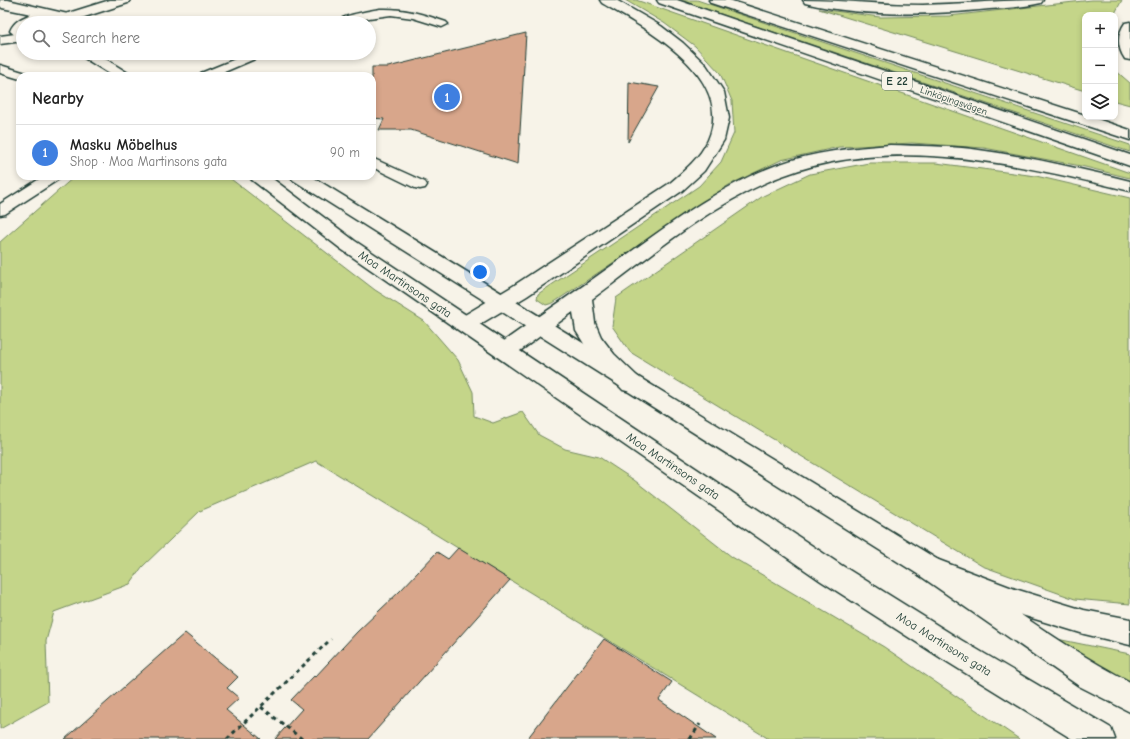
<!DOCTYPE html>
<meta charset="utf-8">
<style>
body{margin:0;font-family:"Comic Neue",sans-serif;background:#f6f6f6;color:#222}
.controls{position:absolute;right:12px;top:12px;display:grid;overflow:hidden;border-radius:8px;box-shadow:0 2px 6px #0003}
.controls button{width:36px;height:36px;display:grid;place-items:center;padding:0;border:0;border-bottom:1px solid #e0e0e0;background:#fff;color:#222;font:20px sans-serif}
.you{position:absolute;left:480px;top:272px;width:14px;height:14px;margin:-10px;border:3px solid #fff;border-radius:50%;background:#1a73e8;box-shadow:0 0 0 6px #1a73e833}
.badge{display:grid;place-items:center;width:26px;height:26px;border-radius:50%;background:#1a73e8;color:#fff;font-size:13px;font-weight:700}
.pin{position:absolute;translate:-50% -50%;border:2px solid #fff;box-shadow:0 1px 4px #0006}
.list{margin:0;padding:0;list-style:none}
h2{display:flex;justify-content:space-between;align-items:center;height:52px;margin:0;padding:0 16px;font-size:17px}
h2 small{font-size:13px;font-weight:400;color:#767676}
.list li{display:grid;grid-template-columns:26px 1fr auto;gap:12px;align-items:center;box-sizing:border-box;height:56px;padding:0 16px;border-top:1px solid #e0e0e0}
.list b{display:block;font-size:15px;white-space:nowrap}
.list p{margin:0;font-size:13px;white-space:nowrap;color:#767676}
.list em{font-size:13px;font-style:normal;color:#767676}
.icon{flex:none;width:22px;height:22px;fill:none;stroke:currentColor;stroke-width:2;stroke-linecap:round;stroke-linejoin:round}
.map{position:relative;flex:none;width:1130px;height:739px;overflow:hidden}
.search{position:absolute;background:#fff;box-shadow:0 2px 6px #0003;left:16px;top:16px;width:360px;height:44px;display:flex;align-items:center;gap:10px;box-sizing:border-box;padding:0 14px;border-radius:22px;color:#767676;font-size:15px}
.panel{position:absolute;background:#fff;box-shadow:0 2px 6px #0003;left:16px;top:72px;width:360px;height:108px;border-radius:12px}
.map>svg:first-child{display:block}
.green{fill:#c4d589;stroke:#72895e}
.building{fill:#d8a68b;stroke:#1f3d34}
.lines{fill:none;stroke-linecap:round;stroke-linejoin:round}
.service-casing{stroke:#1f3d34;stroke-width:3}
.minor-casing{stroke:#1f3d34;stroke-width:3}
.tertiary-casing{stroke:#1f3d34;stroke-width:3}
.secondary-casing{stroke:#1f3d34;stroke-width:3}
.trunk-casing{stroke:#1f3d34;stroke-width:3}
.path{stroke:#1f3d34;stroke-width:3;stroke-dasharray:4 4;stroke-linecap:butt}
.service{fill:#f7f3e8;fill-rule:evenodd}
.minor{fill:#f7f3e8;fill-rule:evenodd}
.tertiary{fill:#f7f3e8;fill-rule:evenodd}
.secondary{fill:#f7f3e8;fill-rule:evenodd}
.trunk{fill:#f7f3e8;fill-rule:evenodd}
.labels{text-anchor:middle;stroke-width:3;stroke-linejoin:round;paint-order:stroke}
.far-street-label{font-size:10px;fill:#1f3d34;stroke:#f7f3e8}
.shield{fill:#f7f3e8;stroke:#60746a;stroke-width:1}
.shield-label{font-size:11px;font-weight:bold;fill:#1f3d34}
.street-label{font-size:12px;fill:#1f3d34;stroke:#f7f3e8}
</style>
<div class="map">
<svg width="1130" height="739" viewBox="0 0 1130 739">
<rect width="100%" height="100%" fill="#f7f3e8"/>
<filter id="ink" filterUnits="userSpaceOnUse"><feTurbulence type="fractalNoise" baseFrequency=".025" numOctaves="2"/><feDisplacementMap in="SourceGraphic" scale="8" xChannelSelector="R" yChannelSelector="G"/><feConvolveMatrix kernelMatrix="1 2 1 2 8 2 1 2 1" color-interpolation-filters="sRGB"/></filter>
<g filter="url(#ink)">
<path class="green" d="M625,0H636L1130,173V178L1081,166L984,148L912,143L839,147L781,160L729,185L553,303L546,305L537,299L538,294L699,186L721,162L734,133L732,101L720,73L695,46L664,23Z
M679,0H697L1130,145V152Z
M1092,0H1122L1114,15H1085V91L819,9L880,17L949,16Z
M1115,70L1130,83V105L1115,101Z
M869,163H936L1036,176L1130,198V604L1075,599L982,566L630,352L612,326L616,298L763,196L810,174Z
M75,176H227L375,290L424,321L458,360L473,392L474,416L493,423L523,412L539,435L565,449L599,457L634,480L732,557L884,647L1019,739H769L316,461L200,511L142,567L130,584L54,612L46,641L48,702L0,729V242Z
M1057,639L1130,654V684Z"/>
<path class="building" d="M526,33L518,164L411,130H379L384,119L372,118V67H388Z
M629,82L659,87L628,142Z
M458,548L510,580L368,739H275L302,709L291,700L314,676L315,677L357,632L400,591L437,552L448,559Z
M185,633L238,677L227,688L239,698L226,710L261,739H65Z
M604,639L672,682L659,700L716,739H527Z"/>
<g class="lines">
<g class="service-casing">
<path id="service" d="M380,9C403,8 424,14 446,22L448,24L442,27L413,18L391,15L369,18L351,23H334C341,15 370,11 380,9Z
M250,53H266L264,55L215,76H199L201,73Z
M0,65L26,73L28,76H20V79L0,73Z
M372,158L425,182L427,185L425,188L420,189L415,188L372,167Z
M44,176H61L59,179L5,214L0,215V204Z"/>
</g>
<g class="minor-casing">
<path id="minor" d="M110,0H130L128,3L72,21H62L60,18L62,15Z
M23,33V41L0,44V36Z"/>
</g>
<g class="tertiary-casing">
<path id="tertiary" d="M0,0H8L72,15L75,23H61L59,20C47,18 36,23 23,23V39L18,38L10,31C14,21 22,18 31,14L2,8L0,6Z
M79,53H96L128,73L130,76H113L81,56Z
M249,176H269L355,241L841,565L961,640L1111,728L1115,739H1072L941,658L821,581L341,249L252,180Z
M290,176H311C514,301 718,426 922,550C992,592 1057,644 1130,682V712L1079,686L919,575L293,180Z"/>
</g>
<g class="secondary-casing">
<path id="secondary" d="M928,556L1015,589L1084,610L1130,619V645L1084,634L1012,612L919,575L915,567L919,559Z"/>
</g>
<g class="trunk-casing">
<path id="trunk" d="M600,0H616L661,26L683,43L706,65L724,92L729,118L724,140L704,171L682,191L527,296L472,329L465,331L458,329L455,324L458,319L513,286L670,183C684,171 700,158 708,140C736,76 646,29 602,3Z
M657,0H677L1130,155V166L659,3Z
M709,0H729L1085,115V117H1091L1130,130V140L711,3Z
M803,0C843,0 883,5 923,5C963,4 1003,0 1043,0L1041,3C1024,7 1006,8 989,9C932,15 861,17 805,3Z
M1130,22V60L1125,59C1117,48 1117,34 1125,23Z
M890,145C918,146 945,146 972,149C1025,156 1078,168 1130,181V191C1013,163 881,131 765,183C702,211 648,258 592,299L595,323L601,337L614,354L639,378L642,384L639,390L631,392L623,390L593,358L576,331L573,312L513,356L505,358L497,356L494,351L497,346C536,318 575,292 614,264C666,227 717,187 777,165C813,152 852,148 890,145Z"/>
</g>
<path class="path" d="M261,707L302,739
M227,739L331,639
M690,739L700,724"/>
<use href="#service" class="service"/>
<use href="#minor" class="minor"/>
<use href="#tertiary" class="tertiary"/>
<use href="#secondary" class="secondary"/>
<use href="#trunk" class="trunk"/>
</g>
</g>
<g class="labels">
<g class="far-street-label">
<text transform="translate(954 100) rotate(19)" y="4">Linköpingsvägen</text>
</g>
<rect class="shield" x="882" y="72" width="30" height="18" rx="3"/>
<g class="shield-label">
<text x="897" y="85">E 22</text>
</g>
<g class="street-label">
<text transform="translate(405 284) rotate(34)" y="4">Moa Martinsons gata</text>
<text transform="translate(673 466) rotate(34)" y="4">Moa Martinsons gata</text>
<text transform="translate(944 644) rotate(32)" y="4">Moa Martinsons gata</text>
</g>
</g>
</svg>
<div class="controls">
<button>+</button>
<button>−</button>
<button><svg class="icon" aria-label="layers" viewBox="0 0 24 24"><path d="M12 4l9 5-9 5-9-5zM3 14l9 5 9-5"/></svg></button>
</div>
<div class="you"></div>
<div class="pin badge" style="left:447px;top:97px;background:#3f7fe0">1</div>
<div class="search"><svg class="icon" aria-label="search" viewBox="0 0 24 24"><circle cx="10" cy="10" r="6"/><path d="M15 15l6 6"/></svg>Search here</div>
<section class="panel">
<h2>Nearby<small></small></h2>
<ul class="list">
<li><span class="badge" style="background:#3f7fe0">1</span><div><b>Masku Möbelhus</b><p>Shop · Moa Martinsons gata</p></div><em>90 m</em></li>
</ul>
</section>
</div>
